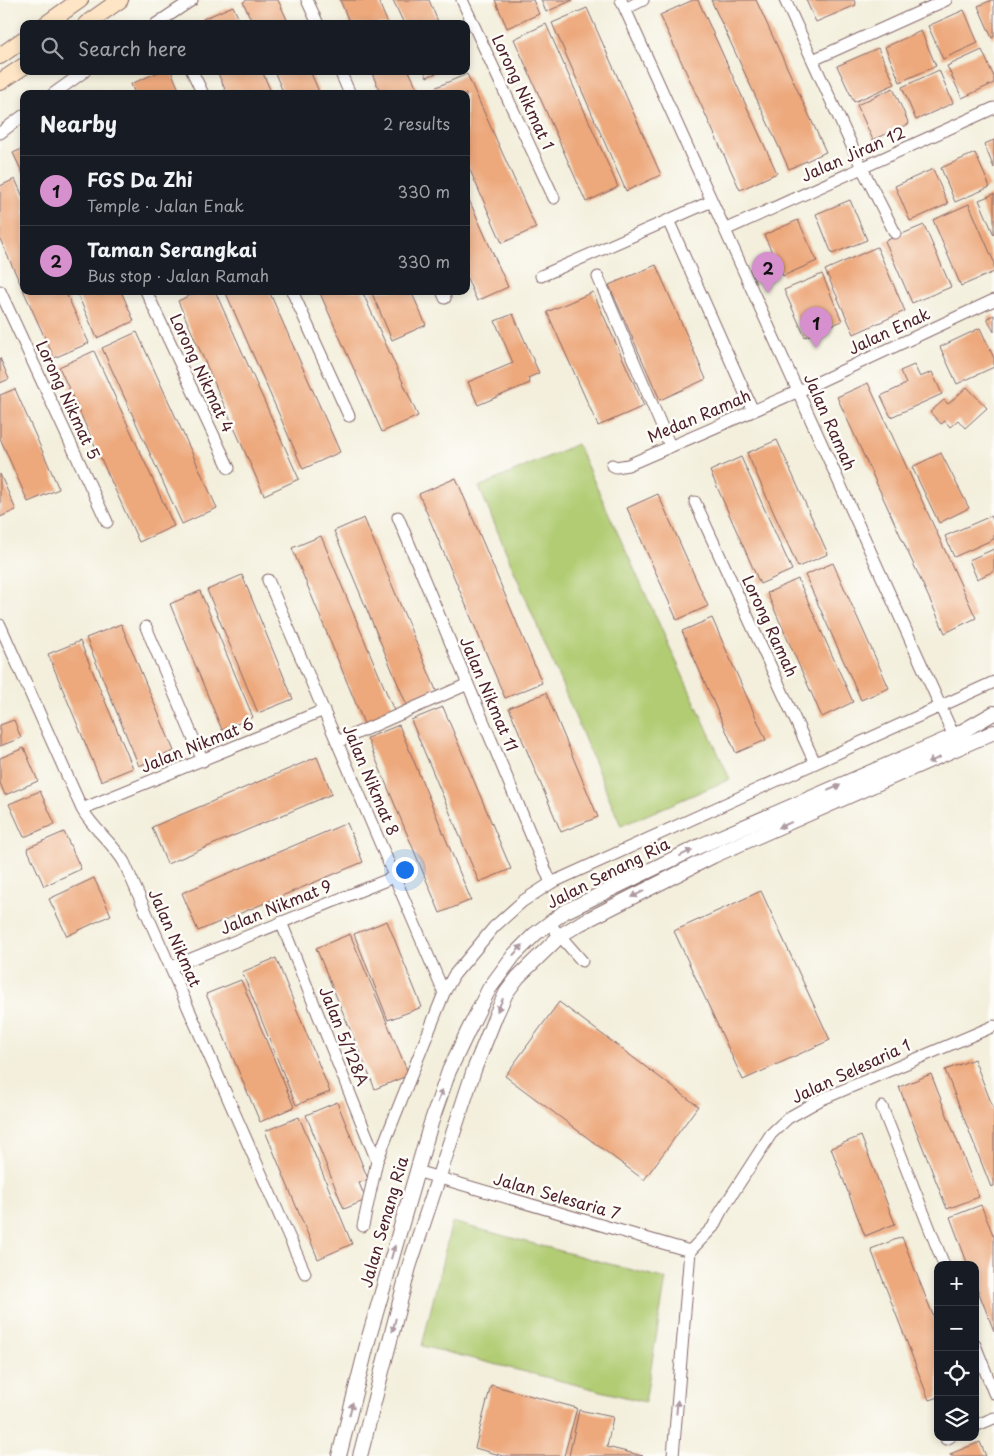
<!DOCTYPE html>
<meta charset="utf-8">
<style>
body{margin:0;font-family:"Playpen Sans",sans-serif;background:#20242c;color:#f1f3f6}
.controls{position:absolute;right:15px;bottom:15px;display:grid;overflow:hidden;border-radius:10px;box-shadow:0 2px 8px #0003}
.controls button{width:45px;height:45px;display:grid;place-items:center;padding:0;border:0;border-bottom:1px solid #363941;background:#171b24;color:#f1f3f6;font:25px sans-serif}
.you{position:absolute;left:404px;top:869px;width:18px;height:18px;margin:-12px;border:4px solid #fff;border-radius:50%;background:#1a73e8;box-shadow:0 0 0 8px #1a73e833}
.badge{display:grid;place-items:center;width:32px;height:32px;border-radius:50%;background:#d690ce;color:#111;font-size:16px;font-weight:700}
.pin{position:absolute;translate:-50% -41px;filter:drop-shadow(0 1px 2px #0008)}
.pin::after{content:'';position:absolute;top:26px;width:18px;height:15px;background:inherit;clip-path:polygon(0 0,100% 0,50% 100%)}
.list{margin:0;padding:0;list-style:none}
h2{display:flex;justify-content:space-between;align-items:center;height:65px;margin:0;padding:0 20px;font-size:21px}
h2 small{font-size:16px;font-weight:400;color:#9ea1a6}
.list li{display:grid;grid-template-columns:32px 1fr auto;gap:15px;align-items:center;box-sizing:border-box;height:70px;padding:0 20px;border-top:1px solid #363941}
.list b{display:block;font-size:19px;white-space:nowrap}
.list p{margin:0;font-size:16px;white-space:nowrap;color:#9ea1a6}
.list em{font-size:16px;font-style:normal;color:#9ea1a6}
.icon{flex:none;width:28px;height:28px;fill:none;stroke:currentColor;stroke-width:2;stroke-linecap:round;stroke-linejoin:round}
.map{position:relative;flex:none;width:994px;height:1456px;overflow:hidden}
.search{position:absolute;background:#171b24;box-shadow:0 2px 8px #0003;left:20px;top:20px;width:450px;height:55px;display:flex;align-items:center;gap:12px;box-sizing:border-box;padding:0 18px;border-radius:10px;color:#9ea1a6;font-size:19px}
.panel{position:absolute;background:#171b24;box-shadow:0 2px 8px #0003;left:20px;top:90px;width:450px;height:205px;border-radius:10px}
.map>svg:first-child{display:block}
.green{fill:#b1cc73;stroke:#7e764f}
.building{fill:#eda87b}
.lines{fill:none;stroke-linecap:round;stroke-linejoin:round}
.minor-casing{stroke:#856869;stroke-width:13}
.tertiary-casing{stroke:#856869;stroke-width:16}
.secondary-casing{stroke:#856869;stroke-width:18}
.minor{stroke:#fff;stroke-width:11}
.tertiary{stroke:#fff;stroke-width:14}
.secondary{stroke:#fde5c5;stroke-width:16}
.oneway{fill:#ae9aa0}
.labels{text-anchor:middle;stroke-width:5;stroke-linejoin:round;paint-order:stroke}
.street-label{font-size:16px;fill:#4a1f2b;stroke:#fdfcf7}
</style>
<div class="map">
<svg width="994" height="1456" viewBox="0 0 994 1456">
<rect width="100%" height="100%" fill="#fdfcf7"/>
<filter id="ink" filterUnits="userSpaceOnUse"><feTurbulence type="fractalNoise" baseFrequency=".02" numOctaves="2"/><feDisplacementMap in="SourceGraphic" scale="10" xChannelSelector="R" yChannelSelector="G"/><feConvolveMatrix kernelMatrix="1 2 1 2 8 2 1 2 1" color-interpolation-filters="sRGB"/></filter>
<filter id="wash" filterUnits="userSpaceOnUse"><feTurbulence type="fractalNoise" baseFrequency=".0096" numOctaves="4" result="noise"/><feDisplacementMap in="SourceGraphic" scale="20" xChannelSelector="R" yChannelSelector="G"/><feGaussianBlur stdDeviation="1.12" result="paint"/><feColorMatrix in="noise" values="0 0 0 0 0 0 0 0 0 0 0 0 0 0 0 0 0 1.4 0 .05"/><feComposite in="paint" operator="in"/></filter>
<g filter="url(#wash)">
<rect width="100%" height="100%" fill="#f3efdc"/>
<path class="green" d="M577,444L730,779L621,826L479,487Z
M452,1222L666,1279L645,1402L422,1346Z"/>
<g id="blocks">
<path class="building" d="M247,0H278L289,24H253L243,2Z
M340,0H378L388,24H350Z
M393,0H429L439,24H404Z
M495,0H533L539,14L507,28Z
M541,0H573L546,12Z
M693,0H698L777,173L740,190L660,15Z
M711,0H756L826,152L789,169Z
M806,0H854L856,5L816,22Z
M992,0H994V37L992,38L978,6Z
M233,6L241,24H205L203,19Z
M587,8L661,175L626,191L552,23Z
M964,10L978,43L943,59L928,26Z
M546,24L618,187L586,202L514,39Z
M921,31L936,66L900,82L885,47Z
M878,48L895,84L854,102L837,66Z
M982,50L994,77V83L962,98L947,66Z
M939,70L953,103L916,120L902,87Z
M161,71H171L181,94H135L131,84Z
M217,71H262L272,94H227Z
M274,71H310L320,94H284Z
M371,71H409L418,90L410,94H381Z
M424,71H441L427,77Z
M467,74L536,228L502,243L466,161V94H436L434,88Z
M893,88L909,124L873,140L857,105Z
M994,140V168L984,144Z
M24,148V176L13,153Z
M975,153L990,187L955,202L941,168Z
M933,169L948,204L910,221L895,186Z
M15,179L24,199V291H65L89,343L54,358L0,239V186Z
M466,193L508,287L477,301L466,276Z
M994,194V235L979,200Z
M850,200L867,240L832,254L816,214Z
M969,204L994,262V272L961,286L933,220Z
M798,220L817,261L783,276L764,235Z
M924,225L951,287L912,303L885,241Z
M877,247L905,311L854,334L825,270Z
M656,265L706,379L660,400L609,285Z
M822,274L842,321L805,337L784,290Z
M76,291H121L134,321L97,338Z
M199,291H215L299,479L264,495L178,301Z
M225,291H269L340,452L303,469Z
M319,291H362L418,416L382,432Z
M371,291H411L426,325L392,340Z
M593,292L644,406L598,426L547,312Z
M513,314L539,373L528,378L530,383L478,405L468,382L513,363L495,321Z
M994,315V332L987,318Z
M980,328L994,358V367L957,384L940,347Z
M137,332L217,508L182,524L102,348Z
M94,351L174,526L139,542L59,367Z
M0,358L9,379L0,383Z
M914,365L920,377L932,372L942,394L891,417L881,396L906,384L900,371Z
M868,383L976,618L945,633L837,397Z
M967,387L987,408L965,428L958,420L950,427L945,421L941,424L930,412L944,400L948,404Z
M15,389L59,489L28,502L0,438V395Z
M777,440L828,554L798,567L747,453Z
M941,453L969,508L939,523L912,467Z
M741,457L792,570L760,584L710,471Z
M0,474L16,510L0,517Z
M456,478L542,683L505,698L419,494Z
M658,494L708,606L677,620L627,508Z
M991,516L994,522V539L954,557L945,536Z
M364,518L438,695L408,708L334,531Z
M321,536L395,713L365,726L292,548Z
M994,549V571L977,579L969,560Z
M833,563L889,688L861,700L805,575Z
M242,575L293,699L258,713L207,590Z
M798,579L853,702L822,717L767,593Z
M200,591L253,717L222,730L170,604Z
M712,618L766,740L736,753L682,631Z
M121,624L174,751L139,766L86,638Z
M80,641L133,768L101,781L48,654Z
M546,693L598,817L561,832L509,708Z
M443,707L511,869L479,882L411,720Z
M14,720L21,738L0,746V725Z
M399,725L471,900L440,913L367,738Z
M24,748L38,781L5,795L0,783V758Z
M317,757L332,794L167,864L152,827Z
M40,791L55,824L24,837L9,804Z
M347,823L363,862L198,931L182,893Z
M64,832L81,869L44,886L27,848Z
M94,878L111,915L67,936L49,899Z
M761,891L830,1040L743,1080L674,931Z
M387,921L422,1007L388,1020L354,934Z
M350,934L409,1075L375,1089L316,948Z
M276,958L330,1092L296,1105L242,972Z
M241,980L294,1107L260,1122L206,994Z
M559,1002L698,1106L644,1180L505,1076Z
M974,1059L994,1110V1186L991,1187L945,1070Z
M931,1074L979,1197L947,1209L899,1087Z
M337,1102L368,1179L359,1183L366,1200L344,1209L306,1115Z
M299,1117L352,1244L318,1259L265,1131Z
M861,1136L895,1224L865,1236L831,1148Z
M981,1205L994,1237V1331L975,1283V1265H968L950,1217Z
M902,1237L938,1328V1397L929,1400L871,1249Z
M491,1385L577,1408L564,1456H503L475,1448Z
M579,1410L613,1417L607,1447L643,1456H569Z
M980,1442L986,1456H951L950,1454Z"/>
</g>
</g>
<g filter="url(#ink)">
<use href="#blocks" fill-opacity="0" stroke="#856869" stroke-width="1"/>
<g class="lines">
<g class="minor-casing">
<path id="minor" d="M307,0L318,24
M462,0L554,198
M621,0L957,743
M785,0L862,168L895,233
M625,9L643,0
M156,24L192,0
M813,60L946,0
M192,71L203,94
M340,71L350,94
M53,94L85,71
M0,133L24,115
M668,220L753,411
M725,230L994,108
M541,276L712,201
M598,277L670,446
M0,291L107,522
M146,291L229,468
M292,291L349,416
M442,291L445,298
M612,465L616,467L628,465L799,391L994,300
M695,502L815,763
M398,517L551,883
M268,580L444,993
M0,625L82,809C93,829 112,842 124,862L305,1273
M146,627L203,761
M337,742L468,684
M82,809L324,710
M281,922L377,1161
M549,923L582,961
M171,967L394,877
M882,1107L944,1265
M416,1171L690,1251
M363,1226L377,1161L444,993L454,975L494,927L523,901L551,883L994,682
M975,1345L994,1393
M975,1426L994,1418
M946,1439L950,1437
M673,1456L690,1251L713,1227L720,1213L771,1134L788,1118L820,1100L994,1026"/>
</g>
<g class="tertiary-casing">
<path id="tertiary" d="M339,1456L369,1337L431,1123L449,1071L468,1031L489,989L514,955L535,934L564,912L702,845L954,736L994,713
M360,1456L409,1267L474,1070L496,1015L506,993L518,977L561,935L581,923L713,856L994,732"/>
</g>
<g class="secondary-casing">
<path id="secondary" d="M46,24L80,0
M86,24L120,0
M0,56L24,39
M0,82L24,66"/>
</g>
<use href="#minor" class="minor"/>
<use href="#tertiary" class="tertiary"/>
<use href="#secondary" class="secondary"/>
</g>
<defs><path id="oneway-solid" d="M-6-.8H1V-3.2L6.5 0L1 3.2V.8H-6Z" transform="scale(1.25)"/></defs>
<g class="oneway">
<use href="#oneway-solid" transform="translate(934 760) rotate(156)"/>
<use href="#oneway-solid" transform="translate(834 788) rotate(-23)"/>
<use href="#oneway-solid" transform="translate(785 825) rotate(156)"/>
<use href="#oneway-solid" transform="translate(686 853) rotate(-26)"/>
<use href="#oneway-solid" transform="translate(638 894) rotate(153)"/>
<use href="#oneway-solid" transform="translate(518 950) rotate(-47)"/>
<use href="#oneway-solid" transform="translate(500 1005) rotate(114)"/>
<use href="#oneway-solid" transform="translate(440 1096) rotate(-70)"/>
<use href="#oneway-solid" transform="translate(393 1252) rotate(-74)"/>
<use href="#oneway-solid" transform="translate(394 1325) rotate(105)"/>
<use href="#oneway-solid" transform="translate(677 1407) rotate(-85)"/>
<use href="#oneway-solid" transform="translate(351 1409) rotate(-76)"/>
</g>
</g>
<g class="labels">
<g class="street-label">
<text transform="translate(523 92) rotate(65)" y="6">Lorong Nikmat 1</text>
<text transform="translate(853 154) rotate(-24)" y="6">Jalan Jiran 12</text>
<text transform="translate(889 331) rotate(-25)" y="6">Jalan Enak</text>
<text transform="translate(202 373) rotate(65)" y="6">Lorong Nikmat 4</text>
<text transform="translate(68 400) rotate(65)" y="6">Lorong Nikmat 5</text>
<text transform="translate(699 416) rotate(-23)" y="6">Medan Ramah</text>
<text transform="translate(830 422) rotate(66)" y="6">Jalan Ramah</text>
<text transform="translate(770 626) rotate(65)" y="6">Lorong Ramah</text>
<text transform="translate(489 694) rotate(67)" y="6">Jalan Nikmat 11</text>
<text transform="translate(197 745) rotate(-22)" y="6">Jalan Nikmat 6</text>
<text transform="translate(371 780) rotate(67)" y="6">Jalan Nikmat 8</text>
<text transform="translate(608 873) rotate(-27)" y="6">Jalan Senang Ria</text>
<text transform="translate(276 907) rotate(-22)" y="6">Jalan Nikmat 9</text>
<text transform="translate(175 938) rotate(66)" y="6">Jalan Nikmat</text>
<text transform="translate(344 1036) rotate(68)" y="6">Jalan 5/128A</text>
<text transform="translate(851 1071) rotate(-25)" y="6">Jalan Selesaria 1</text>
<text transform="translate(557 1196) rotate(16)" y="6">Jalan Selesaria 7</text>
<text transform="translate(384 1222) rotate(-74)" y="6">Jalan Senang Ria</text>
</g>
</g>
</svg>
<div class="controls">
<button>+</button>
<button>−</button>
<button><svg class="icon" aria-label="locate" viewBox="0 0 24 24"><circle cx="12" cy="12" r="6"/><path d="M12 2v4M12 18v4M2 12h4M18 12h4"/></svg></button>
<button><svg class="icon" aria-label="layers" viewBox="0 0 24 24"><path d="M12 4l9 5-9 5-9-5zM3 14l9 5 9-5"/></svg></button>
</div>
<div class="you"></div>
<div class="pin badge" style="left:816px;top:348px">1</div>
<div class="pin badge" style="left:768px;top:293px">2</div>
<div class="search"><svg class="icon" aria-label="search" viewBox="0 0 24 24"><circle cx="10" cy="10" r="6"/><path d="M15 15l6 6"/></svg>Search here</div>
<section class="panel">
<h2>Nearby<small>2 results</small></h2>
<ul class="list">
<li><span class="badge">1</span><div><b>FGS Da Zhi</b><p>Temple · Jalan Enak</p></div><em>330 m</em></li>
<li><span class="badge">2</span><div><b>Taman Serangkai</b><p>Bus stop · Jalan Ramah</p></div><em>330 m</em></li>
</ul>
</section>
</div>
